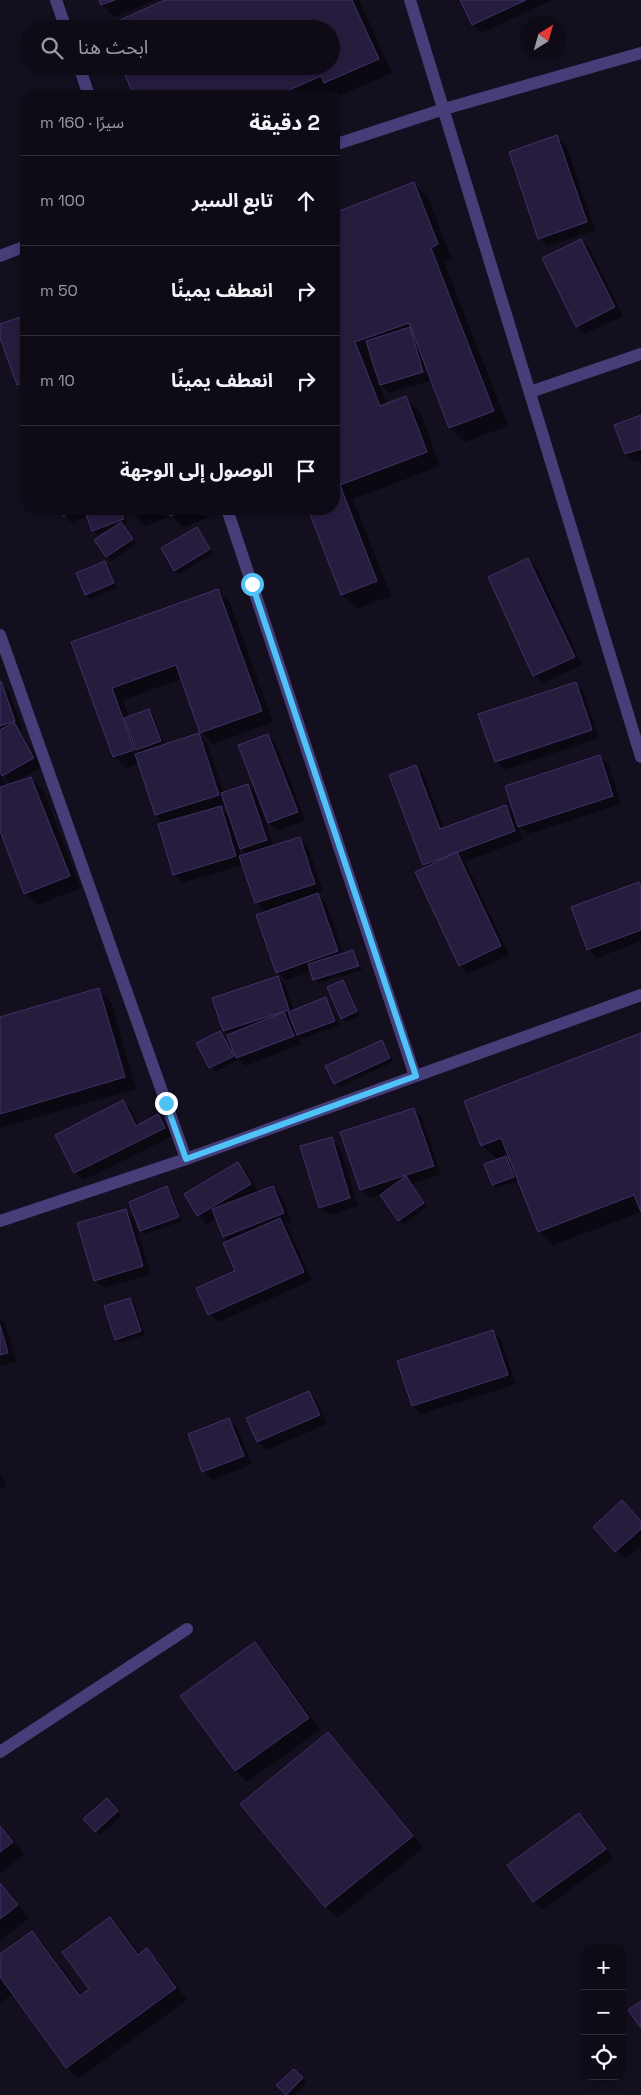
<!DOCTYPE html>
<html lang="ar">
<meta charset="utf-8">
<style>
body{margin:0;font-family:"Space Grotesk","Noto Sans Arabic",sans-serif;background:#1c1924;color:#f1f3f6;direction:rtl}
.controls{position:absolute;right:15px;bottom:15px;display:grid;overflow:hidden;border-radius:10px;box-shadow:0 2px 8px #0003}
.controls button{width:45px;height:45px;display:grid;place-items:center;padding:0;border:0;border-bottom:1px solid #2e2b36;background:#0e0b17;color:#f1f3f6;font:25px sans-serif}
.compass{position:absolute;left:521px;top:15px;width:45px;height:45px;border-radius:50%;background:#0e0b17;box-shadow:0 2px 8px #0003;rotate:37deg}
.stop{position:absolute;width:15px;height:15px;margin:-11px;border:4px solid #4fc3f7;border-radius:50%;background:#fff}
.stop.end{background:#4fc3f7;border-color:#fff;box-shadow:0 1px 5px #0008}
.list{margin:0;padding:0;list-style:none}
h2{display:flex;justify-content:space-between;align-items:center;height:65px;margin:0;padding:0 20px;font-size:21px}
h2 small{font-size:16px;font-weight:400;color:#9b9ba1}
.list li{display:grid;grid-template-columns:32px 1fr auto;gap:15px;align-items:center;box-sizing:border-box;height:90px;padding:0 20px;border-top:1px solid #2e2b36}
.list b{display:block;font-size:19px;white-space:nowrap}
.list em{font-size:16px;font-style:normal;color:#9b9ba1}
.icon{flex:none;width:28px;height:28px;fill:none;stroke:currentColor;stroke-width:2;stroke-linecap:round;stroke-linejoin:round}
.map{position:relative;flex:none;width:641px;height:2095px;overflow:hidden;direction:ltr}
.search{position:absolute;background:#0e0b17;box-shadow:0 2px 8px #0003;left:20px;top:20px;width:320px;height:55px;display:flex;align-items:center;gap:12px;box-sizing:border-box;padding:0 18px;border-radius:28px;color:#9b9ba1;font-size:19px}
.panel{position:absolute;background:#0e0b17;box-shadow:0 2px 8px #0003;left:20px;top:90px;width:320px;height:425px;border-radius:20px;direction:rtl}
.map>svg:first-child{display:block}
.shadow{fill:#0007;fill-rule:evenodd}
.building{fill:#261d3e;stroke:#403168}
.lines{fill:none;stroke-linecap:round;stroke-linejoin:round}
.minor{stroke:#453e79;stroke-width:12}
.route{stroke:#4fc3f7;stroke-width:6}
</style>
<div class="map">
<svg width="641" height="2095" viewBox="0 0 641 2095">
<rect width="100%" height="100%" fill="#130f1f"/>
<path class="shadow" d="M100,0H156L114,17L102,5Z
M169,0H359L392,73L339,96L333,91L321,96H136L122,66H331V29Z
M462,0H552L481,33L473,25Z
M557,137L566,145L595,230L548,246L539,238Z
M414,184L428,198L452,259L444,262L508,426L465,442L450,428L432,380L389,393L379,382L387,405L405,398L420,412L440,466L353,499L391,596L356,609L342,594L310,509H334V214ZM372,356L377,373L375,374L369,357ZM429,369L430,371L384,385V382Z
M581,240L590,249L623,316L585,334L577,326Z
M26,316V393L18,385L0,334V325Z
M641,417V460L634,462L626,454Z
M61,509H122L127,523L122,525L136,544L111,561L96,540L110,529L97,534L93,530L88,515L72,523Z
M131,509H206L210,517L183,527L172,516L145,526L133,514Z
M197,528L213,553L179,574L175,570Z
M528,559L537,568L582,665L543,683L534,675Z
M104,562L109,566L117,588L90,599L86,595L77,573Z
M218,591L230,603L273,722L213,744L201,732L182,679L123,700L129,717L149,710L153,714L165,746L199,735L207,743L224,793L248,785L259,797L257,798L274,847L300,838L308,847L323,892L317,894L326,903L344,954L353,951L357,956L362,970L318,983L314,979L312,971L286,980L277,972L266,913L256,902L243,865L182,883L174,874L165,824L156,815L139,763L126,768L114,756L73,643ZM226,804L230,816L219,806ZM238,846L248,855L242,857Z
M0,683L9,691L23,730H20L42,767L11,784L1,773L6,787L31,778L43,790L81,888L37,905L25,893L4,837L0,839Z
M575,683L584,692L599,738L504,770L496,761Z
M268,735L276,744L305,820L278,831L269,823L240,746Z
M600,757L609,765L621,804L528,834L518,825L523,840L465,861L509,955L468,974L460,966L416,873L427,868L424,865L415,767L424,775L444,829L506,806L516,817Z
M639,884L641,886V941L597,958L588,949Z
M277,977L286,986L294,1011L326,999L330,1003L339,1025L302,1039L298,1035L299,1032L239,1056V1058L298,1035L301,1044L245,1066L239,1059L215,1072L198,1044L220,1032L234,1056L236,1055L229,1035L225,1031L213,998Z
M343,982L347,986L360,1016L346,1022L342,1018Z
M99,990L111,1002L136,1089L0,1128V1018Z
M641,1034V1212L553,1245L539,1231L519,1180L497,1188L493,1184L498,1160L482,1145ZM509,1154L513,1164L504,1156Z
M382,1042L386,1046L393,1062L339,1087L335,1083Z
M123,1102L131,1110L139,1125L158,1116L166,1124L172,1136L84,1180L75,1172Z
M414,1109L422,1118L441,1174L412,1184L427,1207L403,1224L381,1194L370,1198L361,1190L342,1133Z
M331,1138L340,1147L358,1206L329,1215L320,1207Z
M238,1163L247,1172L259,1193L273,1187L281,1196L292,1222L285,1224L288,1228L312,1280L218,1322L210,1314L237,1272L229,1242L224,1237L216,1218L207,1224L198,1215L185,1194Z
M167,1188L171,1192L182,1221L145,1234L141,1230Z
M126,1210L134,1219L151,1274L104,1288L95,1280Z
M130,1299L134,1303L145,1335L120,1343L116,1339Z
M0,1319L5,1324L16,1362L0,1366Z
M492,1331L501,1340L516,1384L421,1414L413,1406L398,1362Z
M309,1392L317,1401L327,1424L266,1450L258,1442L248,1419Z
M229,1419L237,1428L252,1464L212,1480L204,1471Z
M0,1473L7,1486L0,1489Z
M641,1522V1545L625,1559L595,1527Z
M255,1643L266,1655L320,1730L247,1782L236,1771L182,1696Z
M328,1734L340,1746L423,1848L337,1918L326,1906Z
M107,1800L121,1816L100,1835L85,1819Z
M579,1814L613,1858L542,1910L534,1901L508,1865Z
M0,1825L24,1854L0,1873Z
M0,1882L29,1918L0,1941Z
M110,1918L122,1930L140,1955L147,1950L159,1962L187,2000L78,2079L67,2067L13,1993L0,2004V1956L32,1932L44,1944L82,1996L91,1989Z
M294,2070L307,2083L294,2095H288L278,2085Z"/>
<path class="building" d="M99,0H115L101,5Z
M165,0H352L379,59L324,83L321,76L275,96H134L121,66H331V29H104V27Z
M460,0H526L472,25Z
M557,135L587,222L538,239L509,152Z
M414,182L438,244L431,248L494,411L449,428L409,323L355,342L380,406L406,396L427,452L340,485L377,581L341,595L308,509H334V213Z
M581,239L615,307L576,327L542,258Z
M26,315V382L17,385L0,338V324Z
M410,327L423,372L380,385L366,341Z
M641,415V449L625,454L614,425Z
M59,509H76L63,516Z
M93,509H120L124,519L92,531L85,512Z
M130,509H147L132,514Z
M168,509H190L170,516Z
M121,522L133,539L106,557L94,540Z
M197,527L210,549L174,571L161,548Z
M528,558L575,657L533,676L488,577Z
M105,561L114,583L85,595L76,573Z
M218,589L262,711L200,733L176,665L112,688L134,750L113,757L71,642Z
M1,681L15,721L0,726V682Z
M576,682L592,730L495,762L478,714Z
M149,709L161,741L136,750L124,718Z
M14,722L34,758L2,776L0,772V730Z
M199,733L219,795L155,815L135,754Z
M268,734L298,812L268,823L238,745Z
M600,755L613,796L518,827L505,786Z
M416,765L440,829L506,805L515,831L423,865L389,775Z
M31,777L70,876L24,894L0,831V787Z
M248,784L267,840L240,849L221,793Z
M221,806L236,856L173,875L158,824Z
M300,837L315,884L255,903L239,856Z
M457,852L501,946L459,966L415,872Z
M639,882L641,887V930L587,950L571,907Z
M318,893L338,951L276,973L256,915Z
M353,950L359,966L313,980L308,964Z
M278,976L289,1010L223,1031L212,998Z
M343,980L357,1011L341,1019L327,987Z
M99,988L125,1077L0,1114V1017Z
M326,997L335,1021L297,1035L288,1012Z
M284,1012L294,1036L236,1058L227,1035Z
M220,1031L234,1056L209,1068L196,1043Z
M641,1033V1212L634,1195L538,1232L501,1138L481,1146L464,1101Z
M382,1040L390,1058L334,1084L325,1066Z
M123,1100L136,1126L158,1114L165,1128L74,1173L55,1135Z
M414,1108L434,1166L360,1190L340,1132Z
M332,1137L350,1198L319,1208L300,1146Z
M506,1156L514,1177L492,1185L484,1164Z
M238,1162L251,1184L197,1216L184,1194Z
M406,1176L424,1203L398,1221L380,1195Z
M167,1186L179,1217L140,1231L129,1202Z
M273,1186L284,1213L223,1237L212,1209Z
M126,1209L143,1266L94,1281L77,1223Z
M280,1218L304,1272L208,1315L196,1288L235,1271L223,1243Z
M130,1298L141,1331L115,1340L104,1306Z
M0,1325L8,1353L0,1355Z
M493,1330L508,1375L412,1406L397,1361Z
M309,1391L320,1415L257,1442L246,1418Z
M229,1418L244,1456L202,1472L188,1434Z
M622,1500L641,1521V1529L615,1552L593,1527Z
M255,1642L309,1718L235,1771L180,1696Z
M328,1732L413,1836L325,1907L240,1804Z
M107,1798L118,1811L95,1832L83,1819Z
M579,1813L606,1849L533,1902L507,1865Z
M0,1826L13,1842L0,1852Z
M0,1883L18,1905L0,1919Z
M110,1917L138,1955L147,1948L176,1988L66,2068L0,1977V1954L32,1931L80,1996L89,1989L62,1952Z
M641,2001V2028L628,2010Z
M294,2069L303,2078L286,2095L276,2085Z"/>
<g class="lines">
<path class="minor" d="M56,0L66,29
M410,0L641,757
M79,66L89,96
M334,145L444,109L641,53
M0,256L26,246
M530,392L641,354
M227,509L415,1076
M0,635L186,1159
M0,1221L186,1159L641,995
M0,1752L187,1629"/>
</g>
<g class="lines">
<path class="route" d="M166,1103L186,1159L416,1076L252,584"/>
</g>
</svg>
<div class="controls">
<button>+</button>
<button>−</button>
<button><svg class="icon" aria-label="locate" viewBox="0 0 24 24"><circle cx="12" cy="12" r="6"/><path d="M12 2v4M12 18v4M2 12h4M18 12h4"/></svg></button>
</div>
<svg class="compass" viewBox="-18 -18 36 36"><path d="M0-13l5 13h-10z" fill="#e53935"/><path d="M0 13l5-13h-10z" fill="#9b9ba1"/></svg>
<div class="stop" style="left:252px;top:584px"></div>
<div class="stop end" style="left:166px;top:1103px"></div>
<div class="search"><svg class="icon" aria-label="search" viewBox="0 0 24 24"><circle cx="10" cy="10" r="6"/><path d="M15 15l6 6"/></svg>ابحث هنا</div>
<section class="panel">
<h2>2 دقيقة<small>سيرًا · 160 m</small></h2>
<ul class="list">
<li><svg class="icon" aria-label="ahead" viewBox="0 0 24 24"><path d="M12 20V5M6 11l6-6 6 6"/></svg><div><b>تابع السير</b></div><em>100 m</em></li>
<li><svg class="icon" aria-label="right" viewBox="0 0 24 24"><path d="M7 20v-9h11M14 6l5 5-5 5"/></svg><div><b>انعطف يمينًا</b></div><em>50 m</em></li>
<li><svg class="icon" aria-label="right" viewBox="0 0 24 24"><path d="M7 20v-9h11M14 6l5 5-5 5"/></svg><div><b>انعطف يمينًا</b></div><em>10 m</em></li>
<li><svg class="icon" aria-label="arrive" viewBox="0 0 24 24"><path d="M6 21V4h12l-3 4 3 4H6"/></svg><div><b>الوصول إلى الوجهة</b></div></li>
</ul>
</section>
</div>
